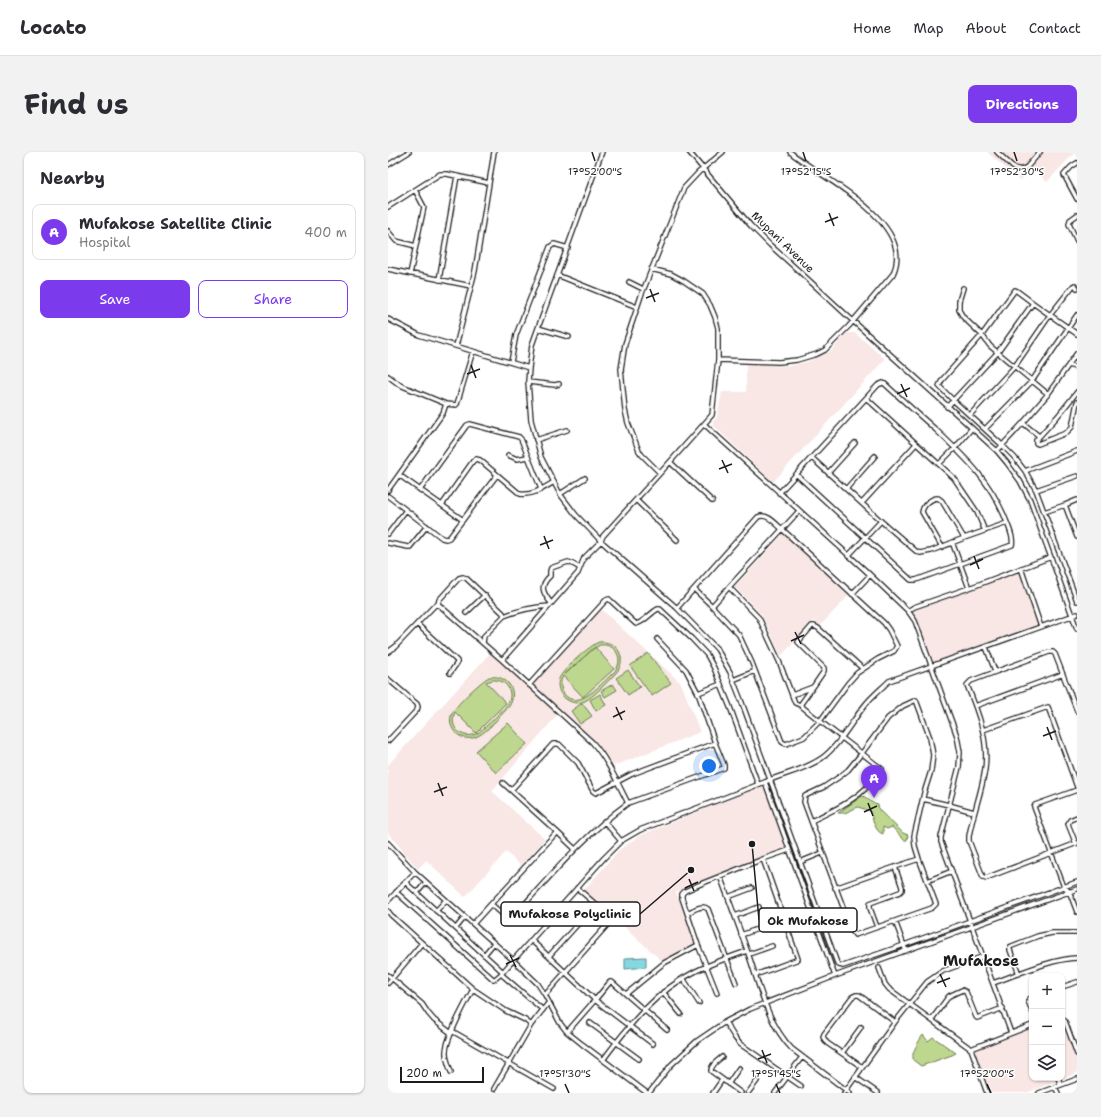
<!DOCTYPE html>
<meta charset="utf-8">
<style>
body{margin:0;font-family:"Shantell Sans",sans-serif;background:#f2f2f3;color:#2b2b33}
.controls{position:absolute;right:12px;bottom:12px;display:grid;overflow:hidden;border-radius:8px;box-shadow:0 1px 3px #0004}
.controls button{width:36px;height:36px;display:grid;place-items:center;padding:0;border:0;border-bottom:1px solid #e1e1e2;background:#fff;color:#2b2b33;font:20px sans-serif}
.scale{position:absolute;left:12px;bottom:10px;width:84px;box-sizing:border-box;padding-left:4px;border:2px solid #1c1c1c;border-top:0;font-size:11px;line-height:14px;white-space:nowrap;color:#1c1c1c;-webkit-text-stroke:3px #fff;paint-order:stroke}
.you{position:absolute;left:321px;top:614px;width:14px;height:14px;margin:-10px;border:3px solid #fff;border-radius:50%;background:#1a73e8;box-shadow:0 0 0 6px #1a73e833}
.badge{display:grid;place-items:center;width:26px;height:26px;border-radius:50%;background:#7c3aed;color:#fff;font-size:13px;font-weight:700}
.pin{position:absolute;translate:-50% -33px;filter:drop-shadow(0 1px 2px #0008)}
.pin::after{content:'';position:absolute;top:21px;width:14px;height:12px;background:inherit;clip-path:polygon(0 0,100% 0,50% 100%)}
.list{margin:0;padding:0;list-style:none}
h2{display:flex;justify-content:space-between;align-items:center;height:52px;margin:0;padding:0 16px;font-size:17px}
h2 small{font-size:13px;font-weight:400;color:#7c7c81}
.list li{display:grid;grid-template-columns:26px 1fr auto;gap:12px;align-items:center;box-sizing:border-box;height:56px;margin:0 8px 8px;padding:0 8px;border:1px solid #e1e1e2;border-radius:8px}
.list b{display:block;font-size:15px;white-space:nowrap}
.list p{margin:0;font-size:13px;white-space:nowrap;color:#7c7c81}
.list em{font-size:13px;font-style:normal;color:#7c7c81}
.actions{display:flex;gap:8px;padding:12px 16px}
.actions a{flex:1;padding:9px 0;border:1px solid #7c3aed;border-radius:8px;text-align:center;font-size:14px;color:#7c3aed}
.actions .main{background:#7c3aed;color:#fff}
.icon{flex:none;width:22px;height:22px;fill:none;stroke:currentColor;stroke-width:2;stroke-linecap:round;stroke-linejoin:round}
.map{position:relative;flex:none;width:689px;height:941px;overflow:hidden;border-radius:8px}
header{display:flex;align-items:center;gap:24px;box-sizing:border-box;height:56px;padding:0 20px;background:#fff;border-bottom:1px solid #e1e1e2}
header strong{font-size:19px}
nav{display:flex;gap:22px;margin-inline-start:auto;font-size:14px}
.intro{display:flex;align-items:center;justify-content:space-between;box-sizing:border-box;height:96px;padding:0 24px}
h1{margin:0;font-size:28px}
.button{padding:10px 18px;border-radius:8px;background:#7c3aed;color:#fff;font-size:14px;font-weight:700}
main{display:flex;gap:24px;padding:0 24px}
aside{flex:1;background:#fff;border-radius:8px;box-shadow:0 1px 3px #0004}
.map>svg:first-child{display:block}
.built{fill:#f9e7e6}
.green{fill:#bdd78e;stroke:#6c7a55;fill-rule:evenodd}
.water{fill:#87d7e1;stroke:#5c8c92}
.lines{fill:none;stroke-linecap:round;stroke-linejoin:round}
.minor-casing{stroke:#1c1c1c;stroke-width:6}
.minor{stroke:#fff;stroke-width:3.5}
.ticks{fill:none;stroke:#1c1c1c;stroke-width:1.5}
.labels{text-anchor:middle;stroke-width:3;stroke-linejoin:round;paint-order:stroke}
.street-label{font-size:11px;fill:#1c1c1c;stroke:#fff}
.district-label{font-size:15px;font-weight:bold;fill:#1c1c1c;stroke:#fff}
.ticks-label{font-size:10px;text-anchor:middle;fill:#1c1c1c;stroke:#fff;stroke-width:3;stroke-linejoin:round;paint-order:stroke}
.leader{fill:none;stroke:#1c1c1c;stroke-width:1.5}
.callout-dot{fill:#1c1c1c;stroke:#fff;stroke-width:1.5}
.callout{fill:#fff;stroke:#1c1c1c;stroke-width:1.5}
.callout-label{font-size:12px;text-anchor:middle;font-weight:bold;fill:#1c1c1c}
</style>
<header>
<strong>Locato</strong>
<nav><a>Home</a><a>Map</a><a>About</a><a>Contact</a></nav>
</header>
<div class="intro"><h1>Find us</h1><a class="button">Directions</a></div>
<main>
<aside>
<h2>Nearby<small></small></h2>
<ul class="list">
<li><span class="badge">A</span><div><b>Mufakose Satellite Clinic</b><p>Hospital</p></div><em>400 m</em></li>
</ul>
<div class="actions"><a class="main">Save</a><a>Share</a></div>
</aside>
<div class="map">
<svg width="689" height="941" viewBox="0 0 689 941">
<rect width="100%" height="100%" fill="#fff"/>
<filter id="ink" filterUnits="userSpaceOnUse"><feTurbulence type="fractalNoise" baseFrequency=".025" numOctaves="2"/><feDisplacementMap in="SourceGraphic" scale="8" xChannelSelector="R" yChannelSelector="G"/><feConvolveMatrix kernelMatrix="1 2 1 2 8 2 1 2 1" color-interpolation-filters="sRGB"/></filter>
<g filter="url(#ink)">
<path class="built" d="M599,0H687L659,30L645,16L632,29Z
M459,181H467L497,207L385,330L325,273V270L329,265L334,240H358V211L402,214L419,210L443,199Z
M395,382L462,442L432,474L426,469L393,504L374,463L347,435Z
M629,420L633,422L651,472L546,510L525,459Z
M213,457L293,531L312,580L226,614L207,588L144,532Z
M103,500L170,562L104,639L157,687L133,714L118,700L77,745L38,708L30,717L0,681V613Z
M375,633L398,695V698L288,740L308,790L275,810L196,738L230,699L251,684Z
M674,869L689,908V921L638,941H603L586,897L644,875V926H674Z"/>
<path class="green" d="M211,490C230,488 241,508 227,522C219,530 207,544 197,549C183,556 166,542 171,527C173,519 202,493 211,490ZM212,493C228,491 237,508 226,520C215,530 190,560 176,542C172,536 172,530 175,524L195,545L226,517L207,495L176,523L205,497Z
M260,501L283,531L264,544L242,514Z
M240,518L252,535L240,543L228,526Z
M101,525C121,522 132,542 119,557C111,565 100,579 90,584C76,592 59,579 63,564C65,555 93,529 101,525ZM105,528C110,528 115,529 119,534C122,538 123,544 121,549C118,557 97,575 90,581C75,589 60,576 67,560L88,581L118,551L98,530Z
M225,532L229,538L217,545L213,539Z
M212,542L218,553L208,559L202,548Z
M194,551L204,564L192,572L183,559Z
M120,571L139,592L108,621L88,599Z
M474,644C480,645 483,652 490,653L491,658L515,681L520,683L519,688H516L504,675L499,677L495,675V682C486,679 485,667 482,659L470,655L457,661H450Z
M535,883L540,889L545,885L568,901L564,903L533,914L525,908C525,906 525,903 525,901C526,898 533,885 535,883Z"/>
<path class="water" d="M258,805V815L237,817V806Z"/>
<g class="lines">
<g class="minor-casing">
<path id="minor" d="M214,0L150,176L144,193L141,216L140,230L143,268L153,305L172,342L188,363L213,389L289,456L329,497L342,520L353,548L449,811L451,813L455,814L516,793L689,730
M301,0L363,74L382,93L412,120L465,169L574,267L609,299L619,311L632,329L642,348L689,477
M609,0L626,16L633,18L639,15L652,0
M689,11L683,15L676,23L689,47
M0,13L21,0
M0,55L52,22H59L101,31
M689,63L682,68L681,72L689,89
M0,79L8,89L28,94
M0,117L83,134
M263,117L283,122L296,129L315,142L322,153L327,165L330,176V208L324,263L282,310
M22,122L36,55L27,38
M169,123L249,155
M51,128L69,24
M241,130L255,137
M575,136L571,149V158L575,165L594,183L602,194L660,242
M0,167L31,183L141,216
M150,176L181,185
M689,182L645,151L629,139L627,138L594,183L554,228L551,234L565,248L614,293L627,306L637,319L648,338L689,449
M68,194L87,119L106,0
M330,208L391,210L409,208L429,202L437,198L461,174L505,122C529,70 433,26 402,0
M123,210L128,183L162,95L166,92L180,96
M681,213L689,216
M0,224L12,233L58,252
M140,230L167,233L171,232
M689,240L669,265L648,288V291L650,292L678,281L684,275L689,250
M478,246L566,326L589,360L597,379
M559,255L610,200L645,151
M582,263L627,214L662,163L685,134L687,133L689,136
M635,271L651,284
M316,272L477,418L520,459L527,469L569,584L572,600L571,615L553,685V690L623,881
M597,277L644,229L689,163
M148,288L179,278
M609,299L635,271L660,242L689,201
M120,303L129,307L139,305
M424,306L493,369L460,404
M551,312L567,296L584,276
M637,319L689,299
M441,320L467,291
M272,321L254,303L251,299L240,271L237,258L233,217L237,192L253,144L296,36L311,20L335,0
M11,323L75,368
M458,337L487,304
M0,338L55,261L58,252L68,253L69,252L85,199
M32,338L79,273L82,272L131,285L133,287L153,337
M648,338L689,324
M391,341L490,233L495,231L497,232C513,247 530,262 547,277C579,307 604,330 620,373C622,379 626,387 624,393L528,428H523L409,323
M172,342L197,326
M0,344L54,386L58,387L61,386L109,323
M248,348L289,388
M474,351L528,292
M54,353L85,309L88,307L92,308L132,342C144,344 156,336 166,330
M677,353L689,348
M411,359L341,435L371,466L391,509L407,551L412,553L432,569L494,617C488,624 483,631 477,637C462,651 442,660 423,669
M656,360L677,353L689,385
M493,369L529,400L532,401L543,399L576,386L619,371
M0,382L18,358
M564,390L581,436
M0,391L20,395H22L39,374
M554,395L534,360C535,353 543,346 550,346L554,349L576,386
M633,416L653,475
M464,442L482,423
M163,451C155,441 151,434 162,424V419L163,416L180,410L183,411L192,416
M324,454L341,435
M289,456L370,365C379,361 387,371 394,377L496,471L501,478L509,494L506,499L490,507L469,521L460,531L432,569L416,585L398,592L394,590L364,511L351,483L324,454L306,437
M520,459L526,455L581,436L663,405
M78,461L97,443
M116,464C131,458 145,455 161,454
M29,472L69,509V511L62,521
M95,491L96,484L116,464L115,461L78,426L75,425L71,426L51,448L50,452L114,508L204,590C220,608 229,630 240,651L336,616V613L327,591L310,541L298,518L269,487
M598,495L607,519
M0,500L7,495L46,454L50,452
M114,508L190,421L196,406L213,389L215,384L282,310L324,349
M0,527L29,552L30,555L29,558L0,589
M345,528L367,519
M141,533L218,448L221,447L223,449L248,472C257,470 262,461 270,457H272L304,487L319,503L326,516L342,555L370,632
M310,541L333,532
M404,543L425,535L436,519V516L410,490L424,474H426L430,476L475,517
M528,548L542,586L545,603L543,619L536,641L526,684L527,694L531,707L548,752L544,756L467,783L464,779L416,650L417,644L436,635L451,625L460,618L474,601L500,566L515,554Z
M412,553L425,535
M587,554L675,522
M689,559L667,502L665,500H661L583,529L579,533C590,560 601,588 597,617C594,640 585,661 581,684V689L595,725L598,726L689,691
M595,578L660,555L689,635
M115,631L169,680L103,752L120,767L124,766C161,726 196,683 240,651
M123,638L165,592H171L190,611L205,639L208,641L244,622L327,591
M689,638L647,653L646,655L676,735L681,739L689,760
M535,647L561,653L586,660
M216,669L233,689
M169,680L187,697
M0,691L27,720L125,808L150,832L157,843L172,871L179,880L194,892L259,941
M688,692L680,672L682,668L689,665
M412,710L434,701
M332,724C342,751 352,777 361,804C372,836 380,872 404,897L462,941
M539,729L564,719
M17,730L115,820
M447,736L507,715
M8,740L105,827H107L113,822L216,706L233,689L252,678L377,630
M29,741L38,730
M340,745L364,736
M0,749L27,720
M0,759L3,763L85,837L118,859L137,868L143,873
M48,759L58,748
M299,761C306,758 314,752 320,757L348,831
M347,764L371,755
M507,769L518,799
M85,772L103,752
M489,775L482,756V751L512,740L514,738V735L507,715L531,707
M68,776L77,765
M353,783L375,775
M143,788L207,848L265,892
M361,802L384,794
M96,803L106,791
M161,804L207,753
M491,816L497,832L501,837L583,897L599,941
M113,822L155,858
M631,822L622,798V795L624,794L650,784L664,781H689
M0,823L34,852L40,861L46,868L63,881
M367,823L408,808L410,807L375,707L401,698
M447,824L377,630C395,622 417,618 434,606C451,594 464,569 477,553C484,544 493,537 501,529L689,462
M295,826L311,851
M0,831L34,791
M605,831C630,822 663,807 689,806
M674,835L689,830
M275,840L293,862
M329,841L310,793L294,746V742L297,739L315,731L375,707
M238,842L276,811L310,793
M157,843L221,771L222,768L220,763L189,736
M644,846L641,847L640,849L644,859
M674,866L677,869L689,902
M544,867L561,844L574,838L578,840L588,865L589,866L615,856
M337,870L347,886L352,892L413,934
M202,871L251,907
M64,879C98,898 132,918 166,937
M179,880L207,848L222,830H224L279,878
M583,897L644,873
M454,901L473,875
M334,905C329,909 323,913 323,919L353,941
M215,908C241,873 268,839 308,819C324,811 342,805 359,799
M474,915L439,891L435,885L436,882L464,845L468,843H471L507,870
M63,920C61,914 58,907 58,901C57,887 78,851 85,837
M467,925L490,941
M670,926L673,933
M340,932L351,916
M667,935L670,941
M106,937L143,873L161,850
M261,941L283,913L309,889L337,870L362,857L447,824L689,737
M325,941L334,928
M360,941L369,929
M387,941L414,905
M456,941L507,870L539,830L555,819L596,804
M651,941L689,927"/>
</g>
<use href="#minor" class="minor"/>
</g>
</g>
<path class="ticks" d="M204,0L207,9M415,0L418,9M626,0L629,9M441,61L446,74M437,70L450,65M262,137L267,150M258,146L271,141M83,213L88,226M79,222L92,217M513,232L519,245M509,242L522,236M334,308L340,321M331,317L344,312M156,384L161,397M152,393L165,388M586,404L591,417M582,413L595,407M407,480L413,492M403,489L416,483M228,555L234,568M225,565L237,559M659,575L664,588M655,584L668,579M50,631L55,644M46,640L59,635M480,651L485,664M476,660L489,654M301,727L306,739M297,736L310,730M122,803L128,815M118,812L131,806M552,822L558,835M549,831L562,826M374,898L379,911M370,907L383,902M177,932L181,941M388,932L392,941M599,932L603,941"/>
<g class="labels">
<g class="street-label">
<text transform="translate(395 90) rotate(44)" y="4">Mupani Avenue</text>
</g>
<g class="district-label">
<text x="593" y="814">Mufakose</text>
</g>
</g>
<g class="ticks-label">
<text x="207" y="23">17°52'00"S</text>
<text x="418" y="23">17°52'15"S</text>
<text x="629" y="23">17°52'30"S</text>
<text x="177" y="925">17°51'30"S</text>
<text x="388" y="925">17°51'45"S</text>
<text x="599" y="925">17°52'00"S</text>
</g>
<path class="leader" d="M303 718L252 762M364 692L371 768"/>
<g class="callout-dot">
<circle cx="303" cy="718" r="4"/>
<circle cx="364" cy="692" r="4"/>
</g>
<g class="callout">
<rect x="113" y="750" width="139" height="24" rx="4"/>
<rect x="371" y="756" width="98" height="24" rx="4"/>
</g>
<g class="callout-label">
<text x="182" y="766">Mufakose Polyclinic</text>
<text x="420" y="773">Ok Mufakose</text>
</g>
</svg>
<div class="controls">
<button>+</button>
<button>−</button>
<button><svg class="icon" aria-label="layers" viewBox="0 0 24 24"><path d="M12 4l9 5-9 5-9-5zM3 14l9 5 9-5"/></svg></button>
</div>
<div class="scale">200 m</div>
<div class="you"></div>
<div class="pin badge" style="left:486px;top:646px">A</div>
</div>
</main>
